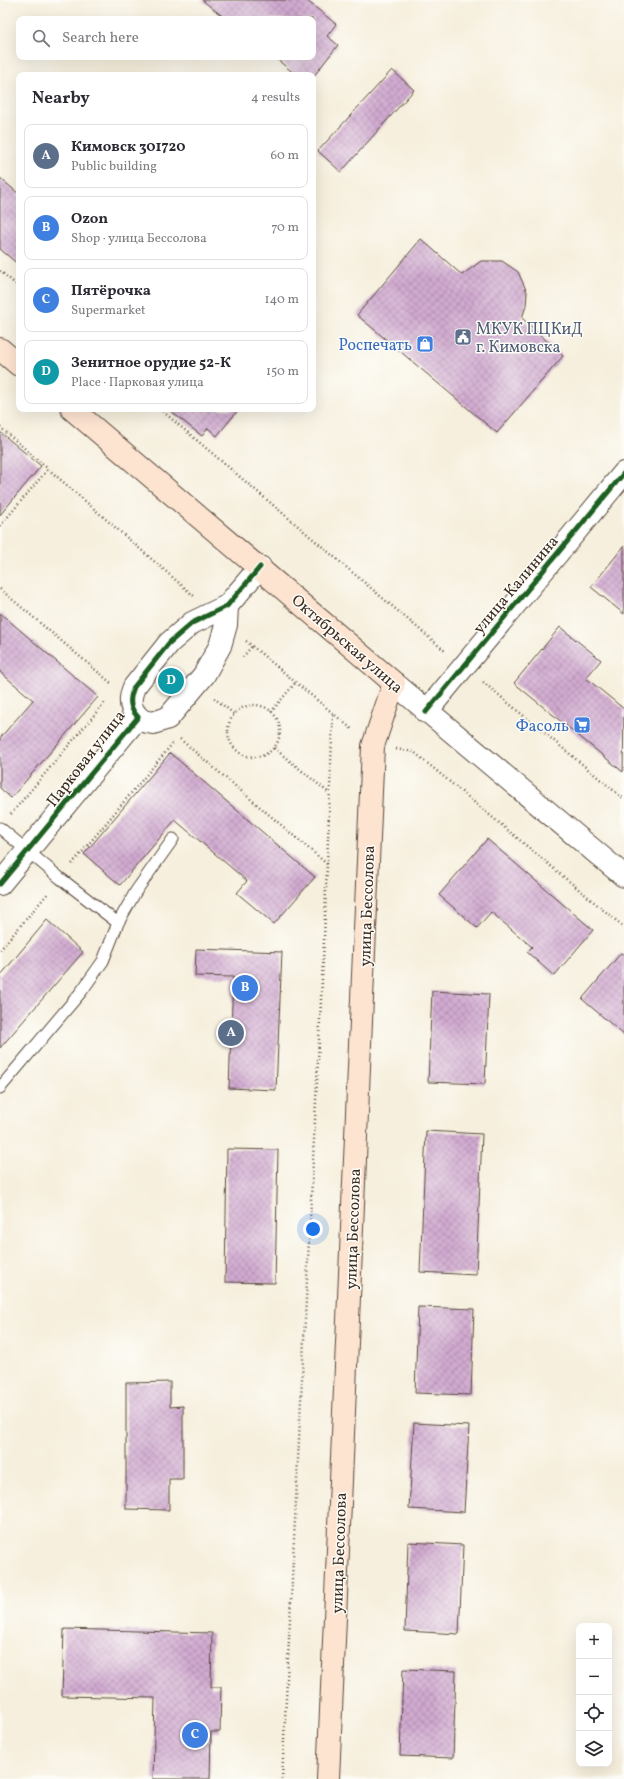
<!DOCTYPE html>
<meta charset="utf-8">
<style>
body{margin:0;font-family:Vollkorn,serif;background:#f7f7f7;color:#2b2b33}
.controls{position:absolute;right:12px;bottom:12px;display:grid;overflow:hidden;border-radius:8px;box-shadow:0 4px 16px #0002}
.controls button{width:36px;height:36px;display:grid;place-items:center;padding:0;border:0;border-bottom:1px solid #e1e1e2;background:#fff;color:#2b2b33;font:20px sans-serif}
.you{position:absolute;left:313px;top:1229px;width:14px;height:14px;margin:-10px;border:3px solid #fff;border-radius:50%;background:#1a73e8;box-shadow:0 0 0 6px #1a73e833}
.badge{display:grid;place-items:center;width:26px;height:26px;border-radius:50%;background:#2563eb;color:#fff;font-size:13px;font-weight:700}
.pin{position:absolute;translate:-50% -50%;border:2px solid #fff;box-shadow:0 1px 4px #0006}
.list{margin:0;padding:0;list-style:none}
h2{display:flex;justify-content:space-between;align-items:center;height:52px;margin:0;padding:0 16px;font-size:17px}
h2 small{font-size:13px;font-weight:400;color:#7c7c81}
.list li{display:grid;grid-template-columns:26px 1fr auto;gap:12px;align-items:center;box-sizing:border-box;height:64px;margin:0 8px 8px;padding:0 8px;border:1px solid #e1e1e2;border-radius:8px}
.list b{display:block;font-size:15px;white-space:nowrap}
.list p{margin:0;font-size:13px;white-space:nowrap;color:#7c7c81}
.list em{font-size:13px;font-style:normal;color:#7c7c81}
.icon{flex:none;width:22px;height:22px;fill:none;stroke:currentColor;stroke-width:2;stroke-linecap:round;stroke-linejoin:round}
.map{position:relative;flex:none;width:624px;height:1779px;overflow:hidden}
.search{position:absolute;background:#fff;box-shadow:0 4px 16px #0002;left:16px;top:16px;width:300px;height:44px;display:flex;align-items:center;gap:10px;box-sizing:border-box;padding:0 14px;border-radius:8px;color:#7c7c81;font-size:15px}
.panel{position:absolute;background:#fff;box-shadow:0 4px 16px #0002;left:16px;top:72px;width:300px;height:340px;border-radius:8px}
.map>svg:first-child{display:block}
.building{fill:url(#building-cross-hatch)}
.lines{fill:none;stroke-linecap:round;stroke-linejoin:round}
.service-casing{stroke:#57483b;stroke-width:13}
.minor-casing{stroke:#57483b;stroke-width:24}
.secondary-casing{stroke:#57483b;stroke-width:24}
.path{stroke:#57483b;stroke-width:2.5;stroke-dasharray:1 3;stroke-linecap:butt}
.service{stroke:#fff;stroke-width:11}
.minor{stroke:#fff;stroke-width:22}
.secondary{stroke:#fde4d1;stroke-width:22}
.cycleway-casing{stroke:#fdfcf7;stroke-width:8}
.cycleway{stroke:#1b5e20;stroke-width:5}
.labels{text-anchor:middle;stroke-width:3;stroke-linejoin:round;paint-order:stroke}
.service-label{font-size:16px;fill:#4e5e75;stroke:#fdfcf7;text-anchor:start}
.shop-label{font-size:16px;fill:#366cbe;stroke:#fdfcf7;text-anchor:end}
.street-label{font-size:16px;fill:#3b2a1e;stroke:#fdfcf7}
</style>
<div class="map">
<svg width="624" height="1779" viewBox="0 0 624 1779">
<defs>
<pattern id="building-cross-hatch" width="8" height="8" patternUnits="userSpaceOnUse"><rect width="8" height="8" fill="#d1aad1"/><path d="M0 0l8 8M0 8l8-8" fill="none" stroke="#ab8ba9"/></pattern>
</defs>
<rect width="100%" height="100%" fill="#fdfcf7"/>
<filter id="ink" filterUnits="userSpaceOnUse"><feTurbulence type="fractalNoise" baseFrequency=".025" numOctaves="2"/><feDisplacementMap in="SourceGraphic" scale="8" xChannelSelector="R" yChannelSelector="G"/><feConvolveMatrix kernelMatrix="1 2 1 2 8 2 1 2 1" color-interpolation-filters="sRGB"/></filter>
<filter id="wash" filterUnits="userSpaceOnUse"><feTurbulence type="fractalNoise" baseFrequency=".012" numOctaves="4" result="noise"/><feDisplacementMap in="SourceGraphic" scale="16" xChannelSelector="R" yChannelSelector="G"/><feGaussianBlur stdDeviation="0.9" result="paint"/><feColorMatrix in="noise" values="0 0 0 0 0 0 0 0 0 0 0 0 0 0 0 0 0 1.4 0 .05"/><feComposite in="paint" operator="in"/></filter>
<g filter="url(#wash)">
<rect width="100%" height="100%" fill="#f6efdd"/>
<g id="blocks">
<path class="building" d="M202,0H306L336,24L327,36L338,45L313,77V75H296L274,57H313V19H226Z
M392,70L414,90L341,172L318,151Z
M0,178L19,194V265L0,249Z
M421,239L462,275L481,261H502L518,272L527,292L526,306L522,318L563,356L497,433L357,315Z
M168,409H239L217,436L208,428L202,436Z
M0,432L41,466L0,515Z
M624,546V614L591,587Z
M0,613L98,697L11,798L0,788V738L33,700L0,672Z
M560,627L601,660L586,678L624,709L623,772L514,683Z
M170,753L315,877L274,924L237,893L247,881L175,820L120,885L84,854Z
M487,839L593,930L554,976L527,952L532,947L491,912L477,928L439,895Z
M47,920L83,952L0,1048V976Z
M196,949L282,952L276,1090L229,1088L233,977L195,976Z
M621,953L624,955V1035L582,999Z
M432,991L489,994L485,1084L428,1082Z
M426,1131L482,1134L476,1275L420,1272Z
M227,1149L278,1150L275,1283L225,1282Z
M418,1307L474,1309L471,1395L415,1393Z
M170,1382V1407L183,1406V1479H169V1510L126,1509V1383Z
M414,1423L469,1426L464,1512L409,1509Z
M408,1542L463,1545L459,1634L405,1631Z
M64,1629L212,1633L211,1687H221L220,1732H211L210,1779H153L155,1698L62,1696Z
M403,1669L456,1671L453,1758L400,1756Z"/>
</g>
</g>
<g filter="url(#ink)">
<use href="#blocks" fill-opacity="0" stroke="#57483b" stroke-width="1"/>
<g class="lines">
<g class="service-casing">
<path id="service" d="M0,828L60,878L118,923
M0,1088L81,992L103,961L118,923L136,891L173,839"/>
</g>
<g class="minor-casing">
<path id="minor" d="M394,683L624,876
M426,712L624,473
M138,717L143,721L153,723L168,718L204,675L220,646L226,625L227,606
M0,884L138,717C129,708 129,699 134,687L169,643L192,623L227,606L260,567"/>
</g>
<g class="secondary-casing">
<path id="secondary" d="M0,349L19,365
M72,409L394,683L373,746L328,1779"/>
</g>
<path class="path" d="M0,271L19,287
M160,409L445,651
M0,427L194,596
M0,526L48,469
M0,589L111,683
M246,641L353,730
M243,657L252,646
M483,682L624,799
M214,698L234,714
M228 731a26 26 0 1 1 52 0a26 26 0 1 1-52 0Z
M271,712L296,682
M180,739L327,864
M274,748L329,793
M396,749L414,752L624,927
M11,814L106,701
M72,864L173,743
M0,950L49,892
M282,1779L324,940L333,713"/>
<use href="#service" class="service"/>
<use href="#minor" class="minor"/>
<use href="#secondary" class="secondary"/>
<g class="cycleway-casing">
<path id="cycleway" d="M426,712L624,473
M0,884L138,717C129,708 129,699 134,687L169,643L192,623L227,606L260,567"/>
</g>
<use href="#cycleway" class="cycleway"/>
</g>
</g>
<defs>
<g id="civic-square" transform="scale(0.9)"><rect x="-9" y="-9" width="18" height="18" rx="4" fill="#5c6f8a" stroke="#fdfcf7"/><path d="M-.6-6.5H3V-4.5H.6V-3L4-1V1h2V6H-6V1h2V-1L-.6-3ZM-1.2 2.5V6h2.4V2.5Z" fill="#fff"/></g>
<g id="shop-square" transform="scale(0.9)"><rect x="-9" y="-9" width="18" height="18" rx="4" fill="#3f7fe0" stroke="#fdfcf7"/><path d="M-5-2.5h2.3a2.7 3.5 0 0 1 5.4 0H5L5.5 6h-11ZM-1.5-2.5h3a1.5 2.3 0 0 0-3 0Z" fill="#fff"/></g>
<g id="supermarket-square" transform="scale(0.9)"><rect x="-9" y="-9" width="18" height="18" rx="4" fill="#3f7fe0" stroke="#fdfcf7"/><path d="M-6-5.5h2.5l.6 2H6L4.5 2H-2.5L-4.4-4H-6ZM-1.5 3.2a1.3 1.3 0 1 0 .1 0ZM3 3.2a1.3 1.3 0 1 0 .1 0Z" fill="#fff"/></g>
</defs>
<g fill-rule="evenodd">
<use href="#civic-square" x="463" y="337"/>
<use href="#shop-square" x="425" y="344"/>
<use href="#supermarket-square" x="582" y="725"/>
</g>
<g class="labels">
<g class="service-label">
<text x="476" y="334">МКУК ПЦКиД<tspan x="476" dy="18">г. Кимовска</tspan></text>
</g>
<g class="shop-label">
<text x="412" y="350">Роспечать</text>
<text x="569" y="731">Фасоль</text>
</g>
<g class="street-label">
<text transform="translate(515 584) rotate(-50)" y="6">улица Калинина</text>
<text transform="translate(348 643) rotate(41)" y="6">Октябрьская улица</text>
<text transform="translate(85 758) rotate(-52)" y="6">Парковая улица</text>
<text transform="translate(366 906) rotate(-88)" y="6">улица Бессолова</text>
<text transform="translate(352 1229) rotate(-88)" y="6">улица Бессолова</text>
<text transform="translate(338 1553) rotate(-88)" y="6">улица Бессолова</text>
</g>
</g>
</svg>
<div class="controls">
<button>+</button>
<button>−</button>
<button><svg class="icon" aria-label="locate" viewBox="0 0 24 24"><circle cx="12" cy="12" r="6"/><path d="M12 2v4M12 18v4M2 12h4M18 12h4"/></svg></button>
<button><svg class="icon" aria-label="layers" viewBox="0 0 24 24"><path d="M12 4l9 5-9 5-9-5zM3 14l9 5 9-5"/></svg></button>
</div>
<div class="you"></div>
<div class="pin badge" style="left:231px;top:1033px;background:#5c6f8a">A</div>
<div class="pin badge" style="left:245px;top:988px;background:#3f7fe0">B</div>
<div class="pin badge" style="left:195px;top:1735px;background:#3f7fe0">C</div>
<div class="pin badge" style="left:171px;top:681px;background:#0f9aa8">D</div>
<div class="search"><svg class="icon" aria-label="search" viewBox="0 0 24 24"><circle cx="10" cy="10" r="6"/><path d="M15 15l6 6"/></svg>Search here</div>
<section class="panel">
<h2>Nearby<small>4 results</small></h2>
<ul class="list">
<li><span class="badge" style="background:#5c6f8a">A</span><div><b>Кимовск 301720</b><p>Public building</p></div><em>60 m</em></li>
<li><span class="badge" style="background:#3f7fe0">B</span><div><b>Ozon</b><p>Shop · улица Бессолова</p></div><em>70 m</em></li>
<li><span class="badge" style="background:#3f7fe0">C</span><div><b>Пятёрочка</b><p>Supermarket</p></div><em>140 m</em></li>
<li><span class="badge" style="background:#0f9aa8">D</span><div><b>Зенитное орудие 52-К</b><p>Place · Парковая улица</p></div><em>150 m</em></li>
</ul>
</section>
</div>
